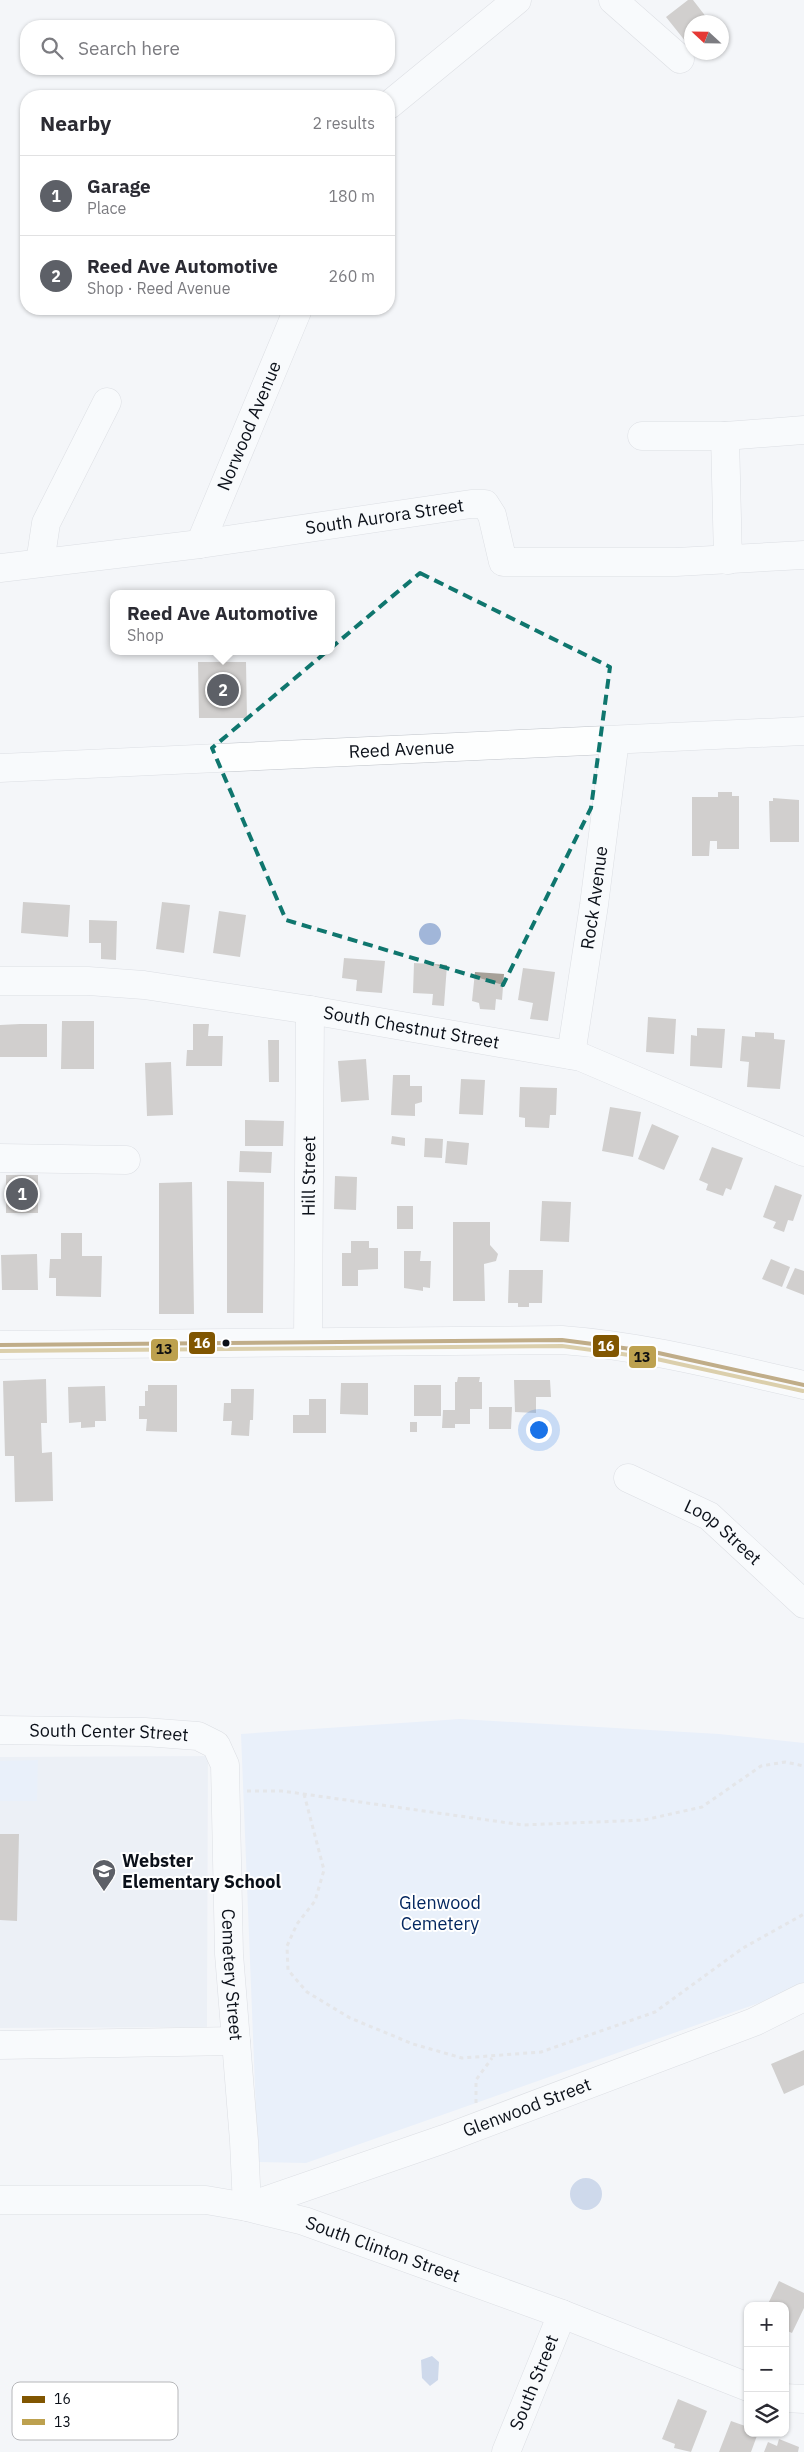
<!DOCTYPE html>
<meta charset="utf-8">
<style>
body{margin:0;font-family:"IBM Plex Sans",sans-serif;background:#f2f2f3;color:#2b2b33}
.controls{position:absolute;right:15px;bottom:15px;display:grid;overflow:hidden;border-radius:10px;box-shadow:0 1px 4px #0004}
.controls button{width:45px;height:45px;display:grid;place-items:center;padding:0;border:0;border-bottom:1px solid #e1e1e2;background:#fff;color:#2b2b33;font:25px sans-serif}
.compass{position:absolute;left:684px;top:15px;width:45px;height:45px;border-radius:50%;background:#fff;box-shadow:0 1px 4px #0004;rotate:292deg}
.you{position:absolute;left:538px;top:1429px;width:18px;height:18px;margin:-12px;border:4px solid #fff;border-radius:50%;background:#1a73e8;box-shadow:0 0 0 8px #1a73e833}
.badge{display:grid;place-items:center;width:32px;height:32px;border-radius:50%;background:#5d6067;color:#fff;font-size:16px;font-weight:700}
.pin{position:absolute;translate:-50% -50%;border:2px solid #fff;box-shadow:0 1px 5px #0006}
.popup{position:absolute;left:110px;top:590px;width:225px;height:65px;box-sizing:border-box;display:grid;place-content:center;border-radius:10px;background:#fff;filter:drop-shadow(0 1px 4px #0005);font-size:16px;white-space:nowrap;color:#7c7c81}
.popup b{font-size:19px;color:#2b2b33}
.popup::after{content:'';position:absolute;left:50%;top:100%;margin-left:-10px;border:10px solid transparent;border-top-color:#fff}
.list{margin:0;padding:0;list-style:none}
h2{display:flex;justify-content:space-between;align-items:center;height:65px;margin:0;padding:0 20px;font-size:21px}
h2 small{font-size:16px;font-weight:400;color:#7c7c81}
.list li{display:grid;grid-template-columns:32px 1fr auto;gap:15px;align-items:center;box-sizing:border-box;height:80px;padding:0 20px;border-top:1px solid #e1e1e2}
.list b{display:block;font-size:19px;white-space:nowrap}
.list p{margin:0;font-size:16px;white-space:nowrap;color:#7c7c81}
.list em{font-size:16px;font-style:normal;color:#7c7c81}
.icon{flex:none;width:28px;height:28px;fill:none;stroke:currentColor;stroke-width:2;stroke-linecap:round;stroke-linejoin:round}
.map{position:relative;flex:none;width:804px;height:2452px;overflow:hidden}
.search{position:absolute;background:#fff;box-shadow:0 1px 4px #0004;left:20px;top:20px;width:375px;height:55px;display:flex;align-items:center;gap:12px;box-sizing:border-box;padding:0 18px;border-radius:20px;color:#7c7c81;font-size:19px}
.panel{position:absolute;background:#fff;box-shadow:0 1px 4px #0004;left:20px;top:90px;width:375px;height:225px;border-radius:20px}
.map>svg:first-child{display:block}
.built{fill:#e3e9f2}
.green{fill:#dce8fa}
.water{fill:#a1b6d9}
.building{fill:#a6a199}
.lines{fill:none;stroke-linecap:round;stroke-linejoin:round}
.minor-casing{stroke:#bfc3c9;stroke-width:29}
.major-casing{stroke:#bfc3c9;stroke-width:29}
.path{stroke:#d1d2d4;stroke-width:3;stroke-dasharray:4 4;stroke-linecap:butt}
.minor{stroke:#fdfefe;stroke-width:28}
.major{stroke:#fdfefe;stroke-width:28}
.bus-1-casing{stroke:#fff;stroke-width:8}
.bus-2-casing{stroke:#fff;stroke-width:8}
.bus-1{stroke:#815601;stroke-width:4}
.bus-2{stroke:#bda14f;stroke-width:4}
.marked{fill:none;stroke:#0f766e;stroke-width:4;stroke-dasharray:10 6;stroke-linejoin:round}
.bus-dot{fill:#0b1019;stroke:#fff;stroke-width:2}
.labels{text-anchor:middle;stroke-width:4;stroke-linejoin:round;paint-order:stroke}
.street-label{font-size:18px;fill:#0b1019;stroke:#fff}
.poi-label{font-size:18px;font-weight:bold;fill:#0b1019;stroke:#fff;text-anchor:start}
.park-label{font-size:18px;fill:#042760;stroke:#fff}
.key{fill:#fff;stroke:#b6b7ba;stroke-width:1}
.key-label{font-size:14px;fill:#0b1019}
.line-badge{stroke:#fff;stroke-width:2}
.badge-label{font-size:14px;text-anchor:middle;font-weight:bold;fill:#fff}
.pale-badge-label{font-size:14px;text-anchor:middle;font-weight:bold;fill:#111}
</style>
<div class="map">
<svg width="804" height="2452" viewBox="0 0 804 2452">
<rect width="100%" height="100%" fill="#f4f6f9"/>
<path class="built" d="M208,1756L207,2027L0,2028V1757Z"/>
<path class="green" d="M460,1719L719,1734L804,1743V1987L306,2163L258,2162L241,1734Z
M38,1760L37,1801H0V1761Z"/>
<path class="water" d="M419 934a11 11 0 1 1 22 0a11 11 0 1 1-22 0Z
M570 2194a16 16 0 1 1 32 0a16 16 0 1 1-32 0Z
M432,2356L439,2362L438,2380L430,2386L422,2378L421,2360Z"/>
<path class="building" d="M688,0H693L710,22H692V45L690,47L666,17Z
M198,662H246L247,718H199Z
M718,792H732V796H739V849H717V841H710L709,856H692V797H718Z
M773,798L799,800V842H770L769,801H773Z
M23,902L70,905L68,937L21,933Z
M162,902L190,905L184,953L156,949Z
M219,911L246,915L240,957L213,953Z
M89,920L117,921L116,960L101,959V943H89Z
M344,958L385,961L382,993L356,991L357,980L342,978Z
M414,963L447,965L444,1006L432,1005L433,994L413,993Z
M523,968L555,972L548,1021L530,1019L533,1003L518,1000Z
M475,972L504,974L502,1000L496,999L495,1010L480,1009L479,1003L472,1001Z
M648,1017L676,1019L674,1054L646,1052Z
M62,1021H94V1069H61Z
M20,1024H47V1057H0V1025Z
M193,1024H209L208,1036H223L222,1066H186L187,1050H193Z
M697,1028L725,1029L722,1068L690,1066L691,1035L697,1036Z
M755,1032L774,1033V1039L785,1040L780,1089L747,1087L749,1062L740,1061L742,1036L755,1037Z
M268,1040H279V1082H269Z
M366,1059L369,1100L341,1102L338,1061Z
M171,1062L173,1115L147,1116L145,1063Z
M393,1075H410V1086H422V1102L415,1104V1116L391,1115Z
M461,1079L485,1080L483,1115L459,1114Z
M520,1087L557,1088L556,1115H550L549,1128L525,1127V1118L519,1117Z
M610,1107L641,1112L633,1157L602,1151Z
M245,1120L284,1121L283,1146H245Z
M652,1124L679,1136L664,1170L638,1159Z
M392,1136L405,1138V1146L391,1144Z
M425,1138L443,1139L442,1158L424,1157Z
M447,1141L469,1143L467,1165L445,1163Z
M712,1147L743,1158L731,1190L726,1188L723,1196L706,1190L708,1184L699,1180Z
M240,1151L272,1152L271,1173L239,1172Z
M6,1175H38V1213H6Z
M335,1176L357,1177L356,1210L334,1209Z
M227,1181L264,1182L263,1313H227Z
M192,1182L194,1314H159V1183Z
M775,1185L802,1195L793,1221L788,1220L784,1232L773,1228L776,1222L763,1217Z
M542,1201L571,1202L569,1242L540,1241Z
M397,1206H413V1229H397Z
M453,1222H490V1245L498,1254L496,1261L484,1264L485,1301H453Z
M61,1233H82V1256H102L101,1297L56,1296V1278H49L50,1259H61Z
M351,1241H369V1248H378V1269L358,1270V1286H342V1253H351Z
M404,1251H421L420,1261H431L430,1288L423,1287V1291L404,1288Z
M37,1254L38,1290H2L1,1255Z
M771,1259L790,1267L782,1287L762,1279Z
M795,1268L804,1271V1295L786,1288Z
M509,1270H543L542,1303H529V1307H518V1303H508Z
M458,1377H480L479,1382H482V1409H470V1424H455V1428H442L443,1410H455V1382H457Z
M46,1379L47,1423H41L42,1453L52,1452L53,1501L15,1502L14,1456H5L3,1381Z
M514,1380H550L551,1397H536V1413L515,1412Z
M341,1383H368V1415L340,1414Z
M148,1385H177V1432L146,1431L147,1419H139V1406H145V1391H148Z
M414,1385H441V1416H414Z
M105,1386L106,1421H95V1427L81,1428V1422L69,1423L68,1387Z
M231,1389H254L253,1420H250L249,1436L231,1435L232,1421H223L224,1403H231Z
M309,1399H326V1433H293V1415H309Z
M489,1407H512L511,1429H489Z
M410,1422H417V1432H410Z
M0,1834H19L17,1921L0,1920Z
M804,2050V2085L784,2094L771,2064Z
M779,2281L804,2293V2308L792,2333L785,2330V2306H767Z
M678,2399L707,2411L691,2452L674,2448L675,2444L662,2439Z
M731,2421L748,2427V2433H758L751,2452H719Z
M779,2439L799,2447L798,2452H764L768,2442L777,2446Z"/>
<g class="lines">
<g class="minor-casing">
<g id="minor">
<path d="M613,0L680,59"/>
<path d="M389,105L517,0"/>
<path d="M642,436H725L804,430"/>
<path d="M725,436L728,560"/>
<path id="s1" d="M200,544L298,309"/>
<path d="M40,563L46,523L107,402"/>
<path id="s2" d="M0,568L200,544L471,504H485L492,515L503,562H676L804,555"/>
<path id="s3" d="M0,768L804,731"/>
<path id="s4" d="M0,981H88L144,985L310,1010L581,1057L804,1152"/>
<path id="s5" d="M571,1055L594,905L615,740"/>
<path d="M0,1158L126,1160"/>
<path id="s6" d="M308,1342L310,1010"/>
<path id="s7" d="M628,1478L709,1516L804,1604"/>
<path id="s8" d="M0,1730L145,1732L198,1736L216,1745L225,1765L229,1954L244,2141L247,2207L444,2139L754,2022L804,1997"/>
<path d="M0,2045L236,2041"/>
<path id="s9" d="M0,2200H206L247,2207L304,2221L562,2314L748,2387"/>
<path d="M785,2398L804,2399"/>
<path id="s10" d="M506,2452L562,2314"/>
</g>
</g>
<g class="major-casing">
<path id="major" d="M0,1345L562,1340C644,1346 724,1367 804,1385"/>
</g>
<path class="path" d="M247,1791H282L523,1825L644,1820L702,1807L761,1766L785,1762L804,1766
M304,1794L324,1870L315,1901L297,1924L287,1946L288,1970L307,1992L350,2018L413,2044L462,2058L541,2052L655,2012L743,1948L804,1914
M476,2103V2080L492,2058"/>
<use href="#minor" class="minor"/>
<use href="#major" class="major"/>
<g class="bus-1-casing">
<path id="bus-1" d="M0,1345L562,1340L654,1352L804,1385"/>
</g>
<g class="bus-2-casing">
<path id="bus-2" d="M0,1351L562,1346L652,1358L803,1391"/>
</g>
<use href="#bus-1" class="bus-1"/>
<use href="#bus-2" class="bus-2"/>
</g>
<path d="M0 0H804V2452H0ZM420,573L610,667L591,808L503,985L286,920L212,748Z" fill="#f4f6f9" fill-opacity=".55" fill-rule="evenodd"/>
<path class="marked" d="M420,573L610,667L591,808L503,985L286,920L212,748Z"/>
<defs>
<g id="school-pin" transform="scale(1.25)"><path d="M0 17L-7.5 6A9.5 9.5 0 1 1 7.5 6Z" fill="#5d6067" stroke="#fff"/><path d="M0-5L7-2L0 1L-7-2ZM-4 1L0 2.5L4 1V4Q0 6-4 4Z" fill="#fff"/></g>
</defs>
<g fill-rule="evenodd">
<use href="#school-pin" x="104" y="1871"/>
</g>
<circle class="bus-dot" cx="226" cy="1343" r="4.5"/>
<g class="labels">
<g class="street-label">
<text dy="6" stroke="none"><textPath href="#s1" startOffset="128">Norwood Avenue</textPath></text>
<text dy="6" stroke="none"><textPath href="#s2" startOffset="388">South Aurora Street</textPath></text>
<text dy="6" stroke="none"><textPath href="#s3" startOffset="402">Reed Avenue</textPath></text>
<text dy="6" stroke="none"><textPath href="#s5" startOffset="159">Rock Avenue</textPath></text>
<text dy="6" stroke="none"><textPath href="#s4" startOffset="415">South Chestnut Street</textPath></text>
<text dy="6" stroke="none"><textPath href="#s6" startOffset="166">Hill Street</textPath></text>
<text dy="6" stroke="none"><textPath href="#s7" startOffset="110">Loop Street</textPath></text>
<text dy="6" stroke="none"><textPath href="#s8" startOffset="109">South Center Street</textPath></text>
<text dy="6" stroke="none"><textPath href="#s8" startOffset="450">Cemetery Street</textPath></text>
<text dy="6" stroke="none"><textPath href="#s8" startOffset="980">Glenwood Street</textPath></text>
<text dy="6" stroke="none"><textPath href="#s9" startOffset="390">South Clinton Street</textPath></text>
<text dy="6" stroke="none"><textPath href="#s10" startOffset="75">South Street</textPath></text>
</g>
<g class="poi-label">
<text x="122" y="1867">Webster<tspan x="122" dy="21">Elementary School</tspan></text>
</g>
<g class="park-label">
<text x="440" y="1909">Glenwood<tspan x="440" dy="21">Cemetery</tspan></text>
</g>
</g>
<rect x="12" y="2382" width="166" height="58" rx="8" class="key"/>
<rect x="22" y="2396" width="23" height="7" fill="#815601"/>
<rect x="22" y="2419" width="23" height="6" fill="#bda14f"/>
<g class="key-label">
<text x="54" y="2404">16</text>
<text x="54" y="2427">13</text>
</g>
<g class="line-badge">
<rect x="188" y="1331" width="28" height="24" rx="5" fill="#815601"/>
<rect x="592" y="1334" width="28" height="24" rx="5" fill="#815601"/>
<rect x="150" y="1338" width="29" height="24" rx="5" fill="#bda14f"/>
<rect x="628" y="1345" width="29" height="24" rx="5" fill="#bda14f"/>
</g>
<g class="badge-label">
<text x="202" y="1348">16</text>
<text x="606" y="1351">16</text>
</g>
<g class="pale-badge-label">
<text x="164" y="1354">13</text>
<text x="642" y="1362">13</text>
</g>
</svg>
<div class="controls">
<button>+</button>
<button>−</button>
<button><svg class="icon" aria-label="layers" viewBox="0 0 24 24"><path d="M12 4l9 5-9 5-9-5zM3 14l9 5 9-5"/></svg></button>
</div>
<svg class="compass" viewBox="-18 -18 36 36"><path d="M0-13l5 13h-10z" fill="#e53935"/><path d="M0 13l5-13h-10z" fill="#7c7c81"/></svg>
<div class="you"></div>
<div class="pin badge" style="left:22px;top:1194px">1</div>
<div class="pin badge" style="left:223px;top:690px">2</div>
<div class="popup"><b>Reed Ave Automotive</b>Shop</div>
<div class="search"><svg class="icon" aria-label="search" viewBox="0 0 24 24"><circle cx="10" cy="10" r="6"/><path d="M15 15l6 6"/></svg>Search here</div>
<section class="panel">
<h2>Nearby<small>2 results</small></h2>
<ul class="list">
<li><span class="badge">1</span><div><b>Garage</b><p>Place</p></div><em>180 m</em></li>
<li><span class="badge">2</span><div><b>Reed Ave Automotive</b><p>Shop · Reed Avenue</p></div><em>260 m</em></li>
</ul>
</section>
</div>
